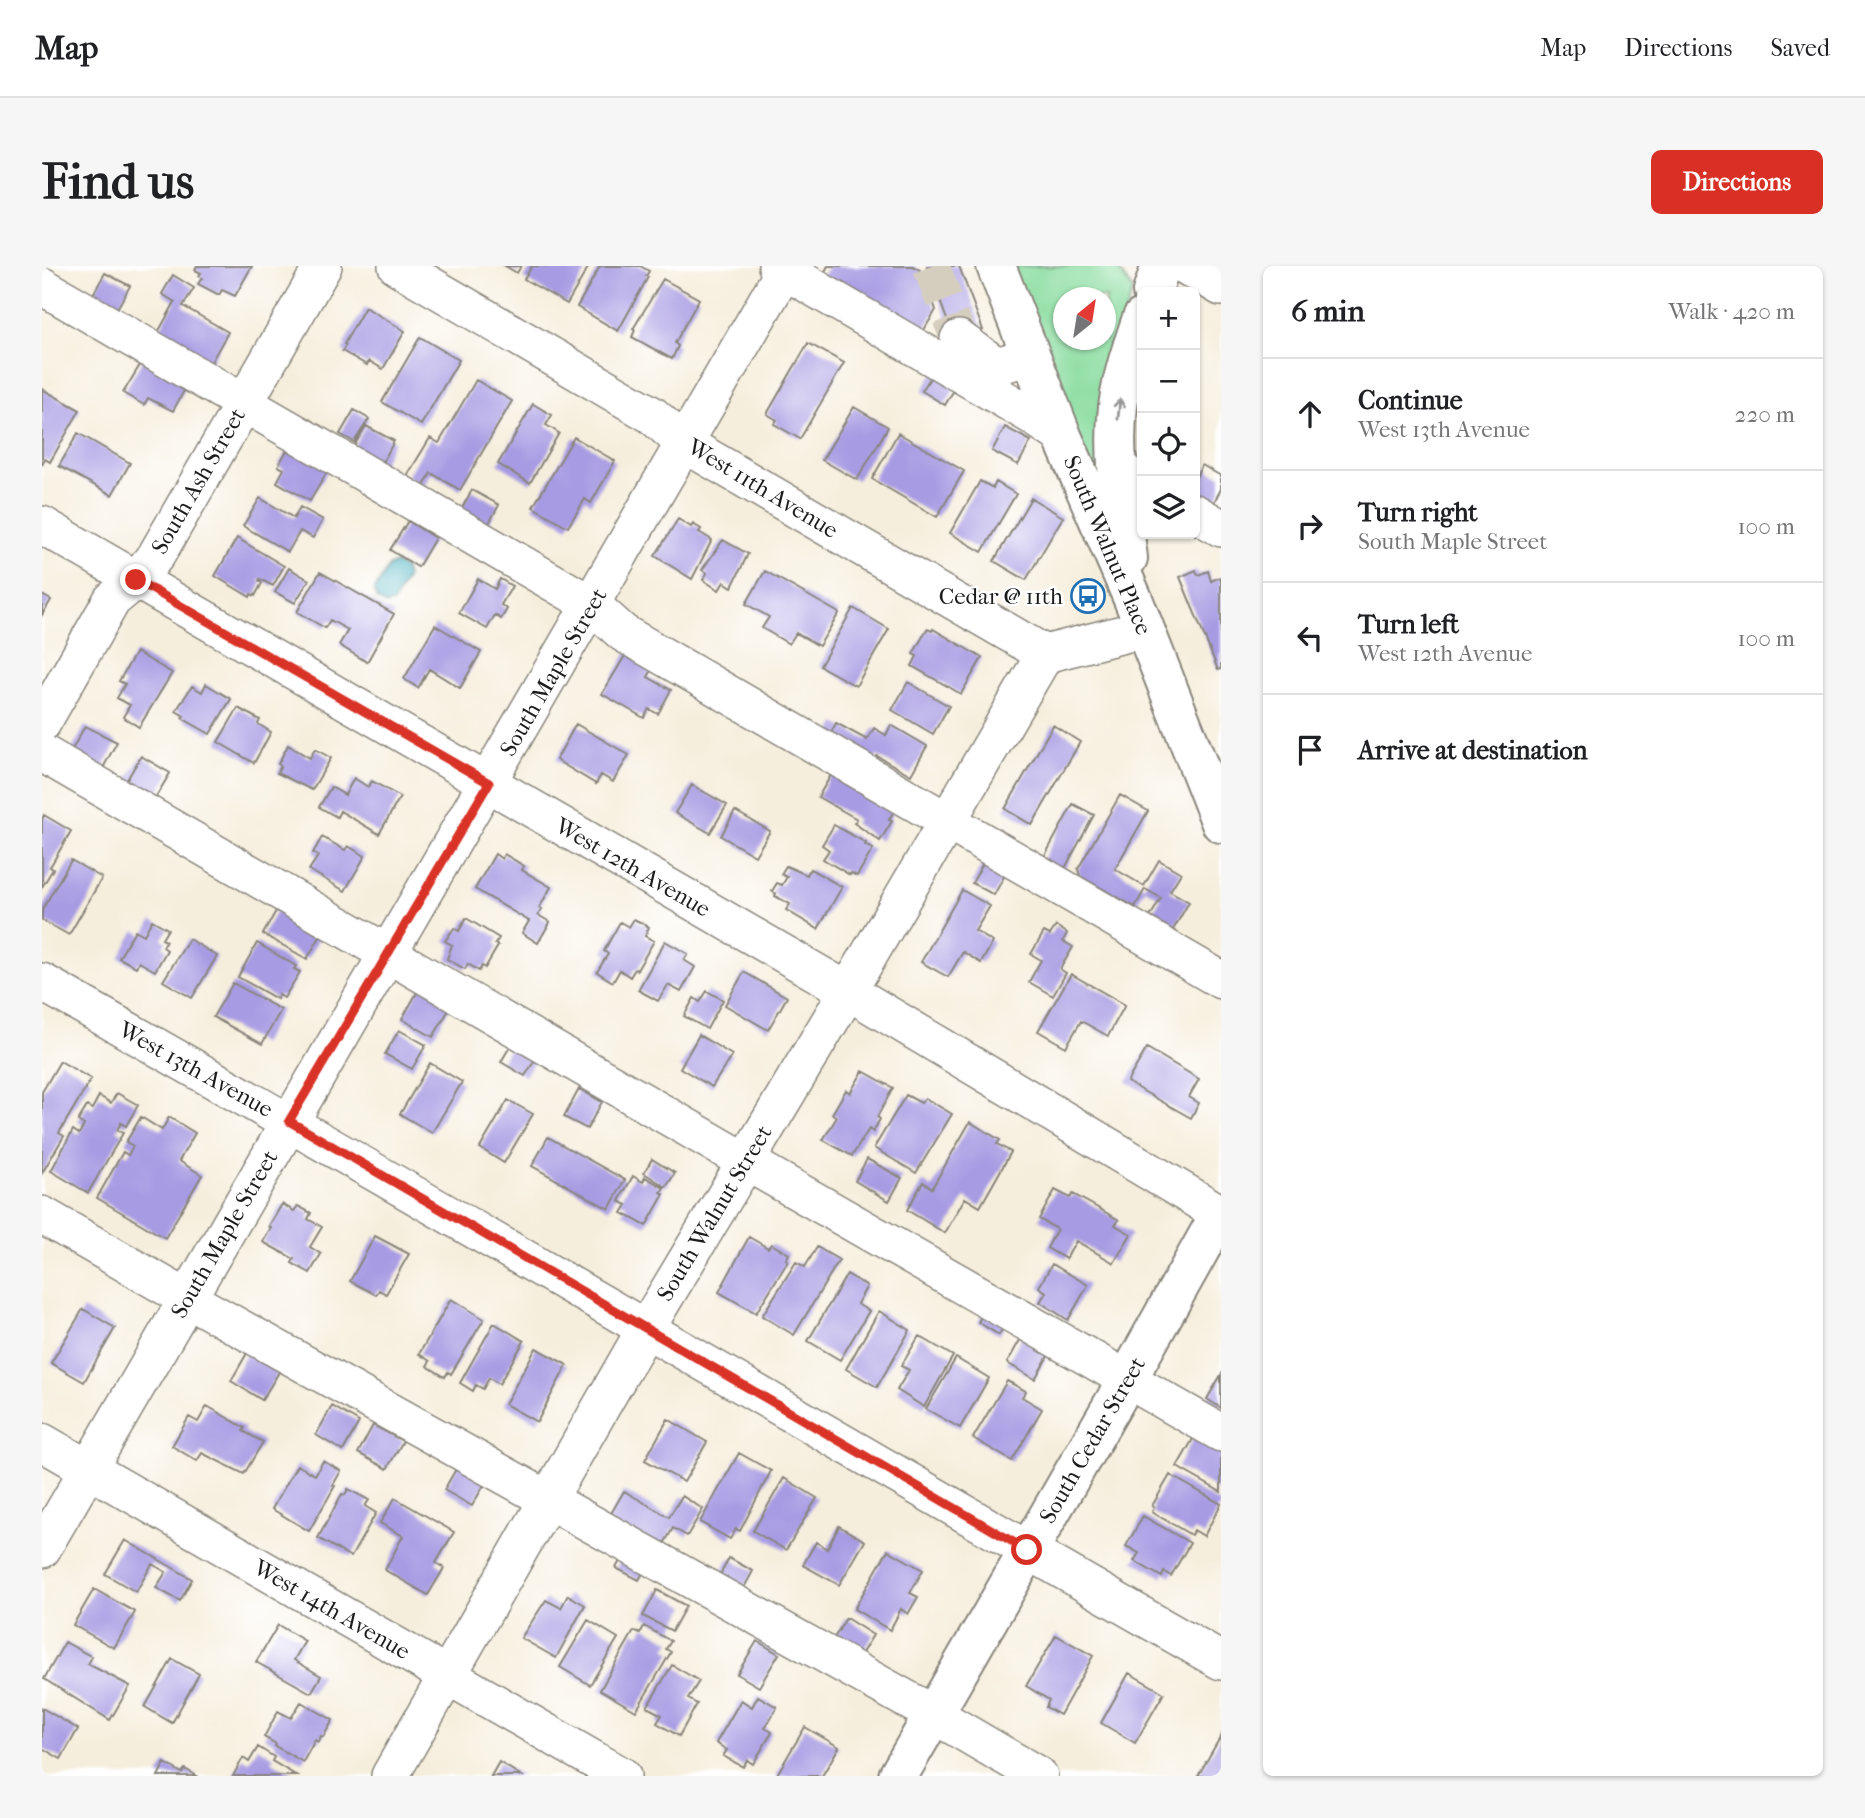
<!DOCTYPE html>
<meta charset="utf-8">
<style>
body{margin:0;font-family:"IM FELL French Canon",serif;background:#f6f6f6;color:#202124}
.controls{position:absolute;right:21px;top:21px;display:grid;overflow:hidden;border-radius:10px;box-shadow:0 2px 5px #0004}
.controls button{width:63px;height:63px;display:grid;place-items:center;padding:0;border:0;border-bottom:2px solid #e0e0e0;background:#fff;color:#202124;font:35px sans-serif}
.compass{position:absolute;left:1011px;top:21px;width:63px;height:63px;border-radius:50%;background:#fff;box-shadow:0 2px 5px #0004;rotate:30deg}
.stop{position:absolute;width:21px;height:21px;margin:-16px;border:5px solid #d93025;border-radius:50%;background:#fff}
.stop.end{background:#d93025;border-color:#fff;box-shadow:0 2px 7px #0008}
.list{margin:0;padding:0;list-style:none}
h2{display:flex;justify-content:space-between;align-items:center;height:91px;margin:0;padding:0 28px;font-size:30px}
h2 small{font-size:23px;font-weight:400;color:#757577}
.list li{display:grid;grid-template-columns:46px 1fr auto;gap:21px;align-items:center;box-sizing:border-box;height:112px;padding:0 28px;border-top:2px solid #e0e0e0}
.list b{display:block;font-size:26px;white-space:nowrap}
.list p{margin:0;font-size:23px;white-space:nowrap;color:#757577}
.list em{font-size:23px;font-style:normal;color:#757577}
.icon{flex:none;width:38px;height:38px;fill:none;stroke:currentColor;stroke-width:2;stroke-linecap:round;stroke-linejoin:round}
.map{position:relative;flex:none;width:1179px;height:1510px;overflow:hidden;border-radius:10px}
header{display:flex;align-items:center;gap:42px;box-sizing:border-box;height:98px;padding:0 35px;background:#fff;border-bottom:2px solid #e0e0e0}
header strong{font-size:33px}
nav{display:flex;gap:38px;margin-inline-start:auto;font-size:24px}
.intro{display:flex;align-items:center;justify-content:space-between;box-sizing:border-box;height:168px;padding:0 42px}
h1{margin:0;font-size:49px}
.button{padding:18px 32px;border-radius:10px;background:#d93025;color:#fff;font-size:24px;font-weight:700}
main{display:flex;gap:42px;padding:0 42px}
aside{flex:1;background:#fff;border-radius:10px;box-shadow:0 2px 5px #0004}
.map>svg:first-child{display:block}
.green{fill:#88dc9e;stroke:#527c5d;stroke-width:2;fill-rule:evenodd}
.water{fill:#3faebc;stroke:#2e656c;stroke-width:2}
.building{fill:#a79be3}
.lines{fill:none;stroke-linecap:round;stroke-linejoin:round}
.minor-tunnel{stroke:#d5cebf;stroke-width:37;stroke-dasharray:37 18;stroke-linecap:butt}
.minor-casing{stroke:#89857c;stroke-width:40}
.major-casing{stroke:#89857c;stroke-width:42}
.minor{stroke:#fff;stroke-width:37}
.major{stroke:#fff;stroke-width:38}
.oneway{stroke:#999}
.route{stroke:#d93025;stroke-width:9}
.labels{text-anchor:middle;stroke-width:5;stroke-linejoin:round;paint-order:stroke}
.street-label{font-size:23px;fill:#1c1c1c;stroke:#fff}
.poi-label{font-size:23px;fill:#1c1c1c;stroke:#fff;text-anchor:end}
</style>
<header>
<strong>Map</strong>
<nav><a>Map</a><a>Directions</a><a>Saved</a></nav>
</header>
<div class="intro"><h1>Find us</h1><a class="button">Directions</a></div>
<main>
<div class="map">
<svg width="1179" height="1510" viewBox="0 0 1179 1510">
<rect width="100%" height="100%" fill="#fff"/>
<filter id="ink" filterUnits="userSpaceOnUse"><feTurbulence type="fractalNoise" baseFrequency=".0143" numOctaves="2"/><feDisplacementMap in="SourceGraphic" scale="14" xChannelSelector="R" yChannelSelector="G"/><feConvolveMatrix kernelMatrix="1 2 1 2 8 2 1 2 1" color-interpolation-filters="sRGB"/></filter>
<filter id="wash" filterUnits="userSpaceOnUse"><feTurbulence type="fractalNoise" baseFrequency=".00686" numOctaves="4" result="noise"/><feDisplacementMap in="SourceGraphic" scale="28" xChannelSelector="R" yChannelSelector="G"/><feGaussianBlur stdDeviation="1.57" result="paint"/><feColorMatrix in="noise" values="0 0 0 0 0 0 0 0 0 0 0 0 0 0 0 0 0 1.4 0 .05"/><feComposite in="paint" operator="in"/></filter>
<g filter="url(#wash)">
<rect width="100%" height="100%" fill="#f6eedc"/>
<path class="green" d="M966,0H1070L1076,3L1091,24L1080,58L1066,207L1047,212ZM1022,32H1064V74H1022Z"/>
<path class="water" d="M354,297L363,303L365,311L351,337L344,339L334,333L332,325L347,300Z"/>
<g id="blocks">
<path class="building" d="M155,0H210L193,30L180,24L177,29L156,18L160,12L157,10L159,7L153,4Z
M463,0H479L475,7Z
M490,0H547L525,38L482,13Z
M558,0H598L607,5L604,10L606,11L576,65L535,41Z
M786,0H871L881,6L894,44L877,72L778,14Z
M885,0H917L941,64L913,75Z
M63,7L88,20L72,48L48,34Z
M131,9L152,22L141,40L186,66L167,100L114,70L133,36L120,28Z
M621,13L657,33L633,77L636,80L630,93L590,71L593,64L591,63Z
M323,41L363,65L341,103L327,95L325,99L300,85L304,79L302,78Z
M378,71L417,94L379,159L340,136Z
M766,77L802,97L758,173L732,158L735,154L725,148Z
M104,89L148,114L131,145L106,132L102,139L81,127Z
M893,104L916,117L903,139L880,125Z
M434,114L470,135L418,224L389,207L382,220L365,210L388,172L397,177Z
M0,123L38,144L8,196L3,193L0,199Z
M491,138L510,149L504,159L517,167L488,217L456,198Z
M812,141L846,161L815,214L780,194Z
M312,144L327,153L312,176L298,168Z
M324,160L352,175L338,202L309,185Z
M963,161L989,175L976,199L950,185Z
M36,167L88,197L70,229L17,200Z
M856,167L922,205L895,251L830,213Z
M532,171L573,195L549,237L543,233L526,261L491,241Z
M248,179L288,201L268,235L235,216L242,203L236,200Z
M1160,199L1179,210V223L1170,240L1153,231V213Z
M938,215L951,222L954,216L974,228L940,286L908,267Z
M430,224L457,239L445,261L417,247Z
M218,232L252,252L258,241L281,254L271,272L258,265L246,286L201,260Z
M989,232L1021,251L984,314L952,295Z
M636,253L649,261L651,258L659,263L657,266L670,274L650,313L613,290Z
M366,255L393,272L376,301L348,284Z
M195,272L242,300L231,320L218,313L217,315L220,317L213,330L209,328L208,331L173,310Z
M681,274L706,288L690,321L682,316L677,324L661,314L665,307L660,304Z
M247,302L267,314L253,337L233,326Z
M1154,304L1156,309L1166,305L1169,315L1178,311L1179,314V403L1176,404L1138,311Z
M723,305L797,347L777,380L754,367L747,378L720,362L727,351L704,338Z
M278,306L352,348L325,396L297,379L306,364L288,354L283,362L255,346Z
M436,313L453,323L458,313L470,320L459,339L465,343L459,353L453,349L445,363L417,347Z
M0,329L9,334L0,349Z
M811,342L847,363L814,420L778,400Z
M393,359L439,386L418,422L387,403L376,422L362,413Z
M885,363L890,365L891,363L940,392L919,428L870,400L875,390L871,388Z
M587,383L613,398L606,411L629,424L616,448L607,443L602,452L560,428Z
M94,386L130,407L97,461L81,451L88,439L75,432L83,418L77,415Z
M866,416L907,440L891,468L850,444Z
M164,418L189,433L168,468L140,452L142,450L134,445L150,420L160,426Z
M196,442L218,454L216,458L229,466L212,497L176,476Z
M794,457L825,474L832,462L844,469L849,459L885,480L869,509L835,490L831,497L786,472Z
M534,458L587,489L571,516L559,509L554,518L514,494Z
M1011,459L1038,476L990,559L963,543Z
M43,460L75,476L60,504L28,487Z
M246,479L268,492L273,483L289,492L270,524L235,507L239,500L236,498Z
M99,490L128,507L112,534L83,517Z
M794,501L855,539L847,554L850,555L838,575L812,557L815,553L776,531Z
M312,512L326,521L330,515L358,531L337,568L298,545L295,551L277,541L289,521L303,529Z
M650,519L685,539L668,567L633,547Z
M1078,529L1106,545L1073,603L1102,620L1117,594L1139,607L1128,625L1147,636L1131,664L1108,651L1119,632L1103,623L1093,641L1038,610L1036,603Z
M1031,538L1052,549L1021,606L1000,595Z
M693,545L728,565L713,590L679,570Z
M2,549L29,565L8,601L11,603L0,621V553Z
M792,559L824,577L823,579L831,583L815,610L809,607L808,609L781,593L787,584L780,579Z
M280,571L303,584L306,580L323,590L303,625L267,604L276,590L271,587Z
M453,588L460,593L462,588L482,600L480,604L509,621L497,642L500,643L496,649L508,656L496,677L480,667L487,655L433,623Z
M29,594L60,612L27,669L0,654V644Z
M942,595L964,607L952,629L930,617Z
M744,600L765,609L768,603L800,621L776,663L744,644L748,638L733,630L734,628L730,625L735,617L740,619L745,611L739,608Z
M920,624L948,640L933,665L951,676L939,697L921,686L906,711L879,696Z
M238,638L282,664L265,693L221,668Z
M424,652L457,672L453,678L456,680L443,702L440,700L437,705L426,698L423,703L405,693L410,679L403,675L412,662L417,665Z
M592,653L607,661L603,670L612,675L595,704L593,703L588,711L578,704L571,716L555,706L566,688L562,685L578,656L587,661Z
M110,654L126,663L120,673L124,675L121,681L125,684L113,705L97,696L94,701L77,692L93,664L102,669Z
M1014,660L1025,667L1021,675L1031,681L1018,703L1024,707L1011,730L987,716L999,694L989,688L1002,666L1008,669Z
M147,673L175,690L150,732L121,715Z
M623,675L646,688L642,694L653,701L639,726L626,719L616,735L596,724Z
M215,677L254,700L252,703L258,706L242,732L237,729L235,733L196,711Z
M702,706L745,731L726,764L683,739Z
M1029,708L1083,739L1066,770L1039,755L1024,781L996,765Z
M191,717L239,744L220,778L171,751Z
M380,718L411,737L391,771L360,753Z
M665,725L681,734L665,763L642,750L652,732L658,736Z
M357,764L384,779L370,803L343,788Z
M657,769L690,789L670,821L638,802Z
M474,770L499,784L483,810L459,796Z
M1105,782L1157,813L1147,831L1157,837L1149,852L1085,816Z
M18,795L49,813L17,867L22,870L0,907V826Z
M388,797L420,816L390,867L358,848Z
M821,805L851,822L835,851L838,853L831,866L827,863L810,890L781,874L795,851L790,848L804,824L808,827Z
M537,823L560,836L545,863L522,851Z
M75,827L96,839L84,860L79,857L75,864L81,867L46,927L9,905L31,864L37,868L42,859L36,855L45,840L50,843L57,830L69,837Z
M864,829L879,837L883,832L910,848L874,907L832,882Z
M466,834L491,848L462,897L438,882Z
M99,851L120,864L127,851L153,867L137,895L160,909L123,972L55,932L81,886L86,889L91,880L84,876Z
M928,856L958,874L955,878L969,886L938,941L923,932L903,967L865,944L881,916L890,922Z
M506,871L583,914L567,943L490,900Z
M610,893L633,907L624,921L602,907Z
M825,893L860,912L847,935L813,915Z
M591,910L601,916L603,911L622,922L619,926L622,928L604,960L580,947L585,939L577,935Z
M1013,924L1028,932L1031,928L1077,954L1073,959L1089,968L1072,997L1034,975L1024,993L1005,982L1015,963L997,953Z
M240,938L252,945L256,940L269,947L266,953L280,961L268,981L279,988L268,1007L250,997L252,993L221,976L229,962L227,960Z
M333,970L367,988L344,1028L337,1024L334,1029L308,1015Z
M707,971L726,982L729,978L747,988L744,993L746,995L714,1047L677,1026Z
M775,981L797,994L752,1069L720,1050L754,996L763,1001Z
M1010,998L1046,1019L1026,1054L998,1036L1004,1026L997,1021Z
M805,1008L825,1020L815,1038L827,1045L798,1094L766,1075Z
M409,1033L442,1053L409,1108L406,1106L403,1111L385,1100L388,1095L377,1088Z
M946,1040L967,1052L957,1069L936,1056Z
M41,1043L73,1062L42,1116L9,1097Z
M837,1045L868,1064L835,1121L804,1103Z
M452,1057L482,1075L457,1118L447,1112L441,1123L434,1119L431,1125L418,1117Z
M982,1067L1010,1083L993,1113L965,1097Z
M877,1070L911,1090L882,1141L855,1124L867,1104L859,1100Z
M208,1082L240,1101L220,1134L189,1115Z
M494,1082L525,1099L495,1156L463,1138Z
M914,1092L947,1112L918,1162L884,1143Z
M1179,1109V1142L1165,1133Z
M965,1115L984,1125L980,1131L1000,1143L970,1195L931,1172Z
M165,1140L203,1162L201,1165L221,1176L202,1208L160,1187L155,1195L130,1180L147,1151L156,1156Z
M290,1140L317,1156L301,1185L274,1169Z
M626,1153L665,1176L642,1216L603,1194Z
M331,1159L361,1175L345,1203L316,1187Z
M1155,1166L1179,1180V1226L1135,1201Z
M697,1187L729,1205L698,1265L694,1263L688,1273L658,1256Z
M281,1195L299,1205L291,1219L293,1220L267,1265L230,1243L255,1199L273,1209Z
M418,1196L446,1212L430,1240L402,1224Z
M1128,1209L1179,1238L1162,1270L1152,1264L1149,1269L1110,1246L1112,1241L1110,1240Z
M742,1212L775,1232L744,1284L711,1265Z
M306,1223L327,1234L323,1240L334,1247L309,1291L276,1272L300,1228L303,1229Z
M582,1225L627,1251L640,1230L661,1243L645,1270L631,1262L619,1283L564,1256Z
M353,1232L412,1266L394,1297L402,1302L386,1329L343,1304L361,1270L338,1257Z
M1101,1250L1148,1277L1129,1310L1122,1306L1120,1311L1092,1295L1097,1287L1084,1280Z
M797,1260L823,1275L797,1319L761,1299L774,1276L785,1283Z
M83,1274L150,1313L138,1335L114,1322L124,1306L110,1298L94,1326L63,1308Z
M846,1284L881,1304L868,1327L876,1331L866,1348L859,1343L848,1364L812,1343Z
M581,1290L604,1302L597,1314L574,1302Z
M687,1292L711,1305L697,1331L673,1318Z
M52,1323L93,1346L72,1382L31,1359Z
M615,1324L644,1340L630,1365L601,1350Z
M526,1329L543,1339L514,1392L479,1372L504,1334L519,1342Z
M804,1352L831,1369L815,1395L788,1379Z
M546,1354L576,1372L548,1419L518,1401Z
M236,1359L263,1375L252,1394L279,1410L269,1427L214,1396Z
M602,1360L629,1375L624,1383L629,1386L594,1445L558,1424L592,1365L598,1368Z
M1014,1369L1051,1390L1018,1449L1004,1441L1007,1434L984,1420Z
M715,1375L737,1388L717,1421L695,1408Z
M23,1376L50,1391L46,1398L88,1420L68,1454L2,1413Z
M130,1393L157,1408L130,1457L103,1441Z
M630,1399L657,1415L646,1433L655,1438L637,1470L615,1457L620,1449L605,1441Z
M1087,1407L1122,1427L1093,1477L1059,1457Z
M716,1430L735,1441L723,1462L730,1466L711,1498L705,1494L701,1501L681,1490L685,1484L674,1477L699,1434L710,1441Z
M259,1436L291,1454L281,1471L279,1470L276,1476L273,1474L261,1496L233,1480L234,1478L222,1471L236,1445L249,1452Z
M0,1442L36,1463L19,1493L0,1482Z
M763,1461L797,1481L780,1510H734Z
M1179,1470V1510H1156Z
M216,1481L232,1491L230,1495L255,1510H191L201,1492L207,1496Z
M457,1496L480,1510H449Z
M123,1497L140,1507L143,1503L155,1510H116Z"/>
</g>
</g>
<g filter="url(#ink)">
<use href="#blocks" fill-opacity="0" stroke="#89857c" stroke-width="2"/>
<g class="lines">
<path class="minor-tunnel" d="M889,0L917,73"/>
<g class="minor-casing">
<path id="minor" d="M355,0L610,149L643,178L1003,388L1101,363
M735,0L989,149L1020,170
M1144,0L1179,21
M0,20L550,339L581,367L1179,714
M917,73L955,100L988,90
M1075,202L1100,217
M1153,247L1179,262
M0,259L806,725L1179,948
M0,457L70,334L94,314L115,288L281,0
M0,487L703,895L1179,1167
M0,716C395,939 785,1170 1179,1395
M0,949L144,1032L891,1448L997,1510
M0,1176L580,1510
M0,1283L745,0
M348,1510L603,1064L806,725L1003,388"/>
</g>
<g class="major-casing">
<path id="major" d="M954,0L1020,170L1091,333L1179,557
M1110,26L1119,0
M1086,292C1080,243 1070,191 1076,141C1080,110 1090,81 1100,52
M856,1510L1085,1114L1179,946"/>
</g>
<use href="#minor" class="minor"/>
<use href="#major" class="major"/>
</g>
<defs><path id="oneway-shaft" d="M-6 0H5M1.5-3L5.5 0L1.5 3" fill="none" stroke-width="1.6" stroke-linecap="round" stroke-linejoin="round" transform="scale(1.75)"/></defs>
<use class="oneway" href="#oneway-shaft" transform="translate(1077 143) rotate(-84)"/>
</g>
<g class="lines" filter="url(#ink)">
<path class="route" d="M94,314L447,517L247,855L985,1284"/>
</g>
<defs>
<g id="bus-ring" transform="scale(1.75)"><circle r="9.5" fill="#fff" stroke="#1f6fb2" stroke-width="1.5"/><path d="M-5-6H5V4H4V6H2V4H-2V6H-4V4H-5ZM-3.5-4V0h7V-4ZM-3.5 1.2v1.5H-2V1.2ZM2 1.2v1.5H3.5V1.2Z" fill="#1f6fb2"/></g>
</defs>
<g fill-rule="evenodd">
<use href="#bus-ring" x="1046" y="330"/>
</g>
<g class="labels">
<g class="street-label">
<text transform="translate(156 215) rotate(-60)" y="8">South Ash Street</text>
<text transform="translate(721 222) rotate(31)" y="8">West 11th Avenue</text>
<text transform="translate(1066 279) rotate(67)" y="8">South Walnut Place</text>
<text transform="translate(511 406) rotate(-60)" y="8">South Maple Street</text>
<text transform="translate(591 601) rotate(30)" y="8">West 12th Avenue</text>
<text transform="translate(154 803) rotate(29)" y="8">West 13th Avenue</text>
<text transform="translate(672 947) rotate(-59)" y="8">South Walnut Street</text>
<text transform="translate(182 968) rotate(-60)" y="8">South Maple Street</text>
<text transform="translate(1050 1174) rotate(-60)" y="8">South Cedar Street</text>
<text transform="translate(290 1343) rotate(30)" y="8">West 14th Avenue</text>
</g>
<g class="poi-label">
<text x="1021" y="338">Cedar @ 11th</text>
</g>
</g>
</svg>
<div class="controls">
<button>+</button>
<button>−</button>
<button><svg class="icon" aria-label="locate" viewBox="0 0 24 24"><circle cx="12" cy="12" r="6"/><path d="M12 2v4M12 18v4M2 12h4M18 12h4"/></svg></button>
<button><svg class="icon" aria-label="layers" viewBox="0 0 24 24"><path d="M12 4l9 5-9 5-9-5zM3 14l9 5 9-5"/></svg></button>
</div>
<svg class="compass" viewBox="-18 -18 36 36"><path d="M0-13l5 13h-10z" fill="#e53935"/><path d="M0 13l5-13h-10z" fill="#757577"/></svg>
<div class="stop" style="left:985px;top:1284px"></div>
<div class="stop end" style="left:94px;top:314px"></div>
</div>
<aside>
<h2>6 min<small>Walk · 420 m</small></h2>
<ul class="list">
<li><svg class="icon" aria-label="ahead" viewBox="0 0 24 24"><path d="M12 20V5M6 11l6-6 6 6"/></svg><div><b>Continue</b><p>West 13th Avenue</p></div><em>220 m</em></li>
<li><svg class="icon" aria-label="right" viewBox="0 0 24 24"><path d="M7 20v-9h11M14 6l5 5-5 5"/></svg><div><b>Turn right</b><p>South Maple Street</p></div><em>100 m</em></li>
<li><svg class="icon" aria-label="left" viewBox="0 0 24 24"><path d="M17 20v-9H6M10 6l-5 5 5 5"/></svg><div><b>Turn left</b><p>West 12th Avenue</p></div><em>100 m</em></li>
<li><svg class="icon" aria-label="arrive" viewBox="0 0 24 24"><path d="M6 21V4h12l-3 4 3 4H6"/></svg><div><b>Arrive at destination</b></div></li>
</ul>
</aside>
</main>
